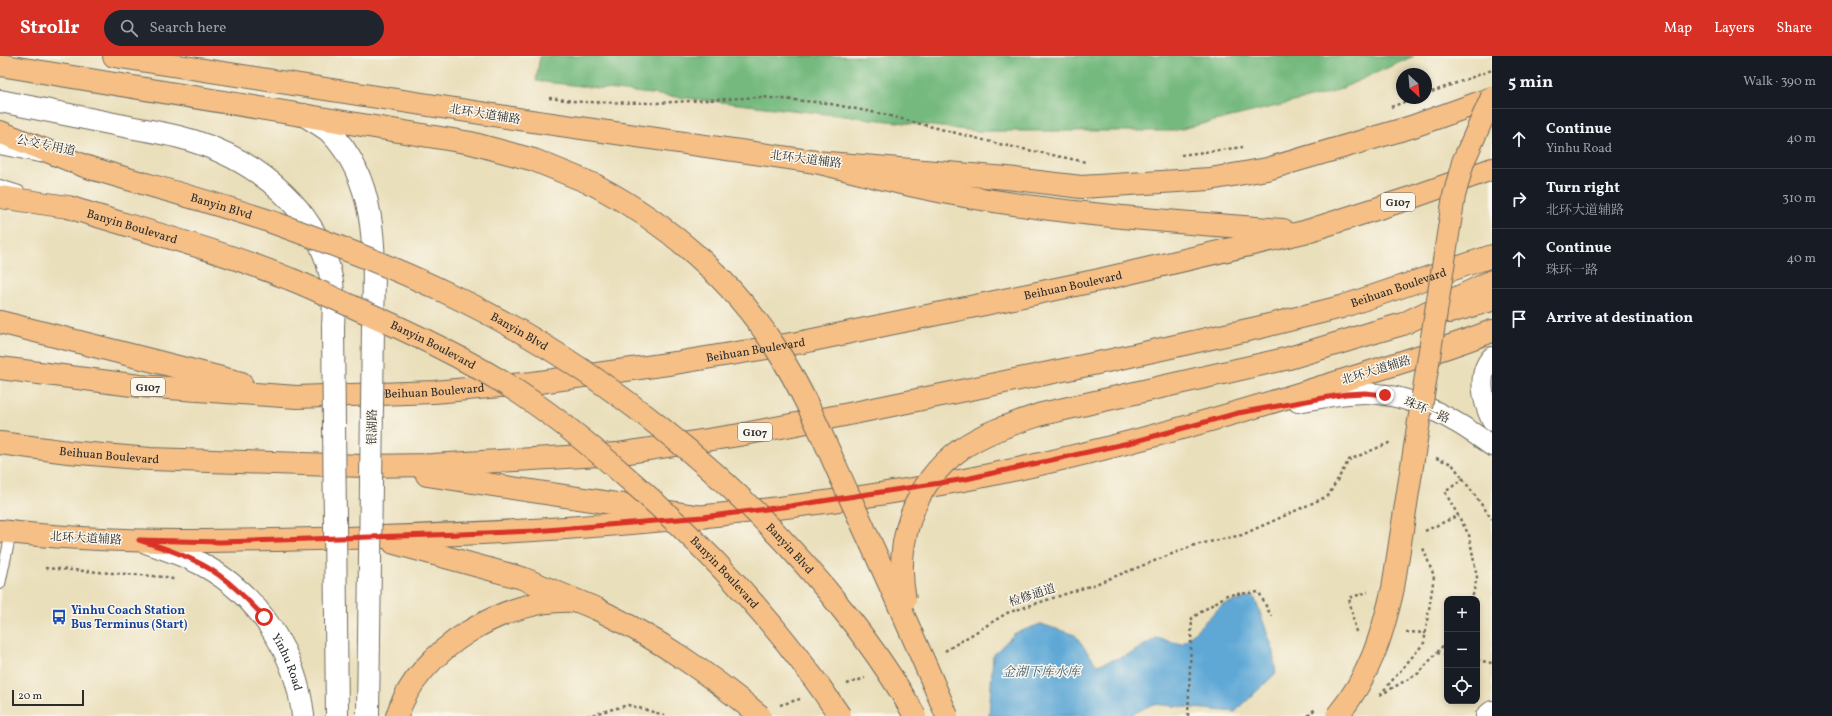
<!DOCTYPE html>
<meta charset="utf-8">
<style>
body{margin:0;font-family:Vollkorn,"Noto Serif SC",serif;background:#20242c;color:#f1f3f6}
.controls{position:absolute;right:12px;bottom:12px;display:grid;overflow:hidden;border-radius:8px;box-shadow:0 2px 6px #0003}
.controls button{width:36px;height:36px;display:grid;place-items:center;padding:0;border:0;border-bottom:1px solid #363941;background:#171b24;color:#f1f3f6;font:20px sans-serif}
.compass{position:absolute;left:1396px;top:12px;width:36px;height:36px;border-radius:50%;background:#171b24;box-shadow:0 2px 6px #0003;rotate:154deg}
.scale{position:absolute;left:12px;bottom:10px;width:72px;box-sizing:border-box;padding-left:4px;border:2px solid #2b2b2b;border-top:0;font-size:11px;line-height:14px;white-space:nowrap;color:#2b2b2b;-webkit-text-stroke:3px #fbf7ec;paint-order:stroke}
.stop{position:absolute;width:12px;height:12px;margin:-9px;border:3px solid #d93025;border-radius:50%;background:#fff}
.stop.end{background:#d93025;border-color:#fff;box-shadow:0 1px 4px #0008}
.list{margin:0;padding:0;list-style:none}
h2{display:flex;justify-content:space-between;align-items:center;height:52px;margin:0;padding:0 16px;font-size:17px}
h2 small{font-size:13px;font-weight:400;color:#9ea1a6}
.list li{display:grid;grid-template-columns:26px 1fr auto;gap:12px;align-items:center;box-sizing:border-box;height:60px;padding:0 16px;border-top:1px solid #363941}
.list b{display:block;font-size:15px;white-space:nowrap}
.list p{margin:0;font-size:13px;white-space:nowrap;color:#9ea1a6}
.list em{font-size:13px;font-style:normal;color:#9ea1a6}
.icon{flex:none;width:22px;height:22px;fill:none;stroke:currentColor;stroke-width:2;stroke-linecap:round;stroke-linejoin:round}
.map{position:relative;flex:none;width:1492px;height:660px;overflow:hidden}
header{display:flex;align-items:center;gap:24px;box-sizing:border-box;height:56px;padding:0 20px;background:#d93025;color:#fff}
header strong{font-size:19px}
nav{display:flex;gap:22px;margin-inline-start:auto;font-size:14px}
.search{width:280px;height:36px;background:#20242c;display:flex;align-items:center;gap:10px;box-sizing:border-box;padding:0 14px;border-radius:22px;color:#9ea1a6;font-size:15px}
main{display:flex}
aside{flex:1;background:#171b24}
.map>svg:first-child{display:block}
.forest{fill:#75b97e;stroke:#507254}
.water{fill:#5fa8d6;stroke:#456a80}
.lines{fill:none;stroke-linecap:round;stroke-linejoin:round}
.service-casing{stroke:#6e6a5d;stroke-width:12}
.minor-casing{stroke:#6e6a5d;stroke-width:22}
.tertiary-casing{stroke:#6e6a5d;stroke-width:24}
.primary-casing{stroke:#6e6a5d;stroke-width:24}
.trunk-casing{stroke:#6e6a5d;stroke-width:24}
.path{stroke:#6e6a5d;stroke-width:2.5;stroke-dasharray:3 3;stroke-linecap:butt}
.service{stroke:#fff;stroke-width:10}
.minor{stroke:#fff;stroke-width:20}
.tertiary{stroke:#fff;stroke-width:22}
.primary{stroke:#f5bf86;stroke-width:22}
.trunk{stroke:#f5bf86;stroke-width:22}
.tertiary-bridge-casing{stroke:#6e6a5d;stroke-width:24;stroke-linecap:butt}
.primary-bridge-casing{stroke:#6e6a5d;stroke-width:24;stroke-linecap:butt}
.tertiary-bridge{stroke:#fff;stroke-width:22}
.primary-bridge{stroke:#f5bf86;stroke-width:22}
.route{stroke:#d93025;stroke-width:5}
.labels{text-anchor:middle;stroke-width:3;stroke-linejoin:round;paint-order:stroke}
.shield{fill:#fbf7ec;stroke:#696865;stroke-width:1}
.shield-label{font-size:11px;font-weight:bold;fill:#2b2b2b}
.street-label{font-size:12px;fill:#2b2b2b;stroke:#fbf7ec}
.transit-label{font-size:12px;font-weight:bold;fill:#164399;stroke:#fbf7ec;text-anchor:start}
.water-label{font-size:13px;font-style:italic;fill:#405d6f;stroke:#fbf7ec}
</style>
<header>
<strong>Strollr</strong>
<div class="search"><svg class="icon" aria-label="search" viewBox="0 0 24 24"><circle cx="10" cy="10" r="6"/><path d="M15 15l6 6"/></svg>Search here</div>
<nav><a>Map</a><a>Layers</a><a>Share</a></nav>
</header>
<main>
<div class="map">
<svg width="1492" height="660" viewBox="0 0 1492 660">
<rect width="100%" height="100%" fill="#fbf7ec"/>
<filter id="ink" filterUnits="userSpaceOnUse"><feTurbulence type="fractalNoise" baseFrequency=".025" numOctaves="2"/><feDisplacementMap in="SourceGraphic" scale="8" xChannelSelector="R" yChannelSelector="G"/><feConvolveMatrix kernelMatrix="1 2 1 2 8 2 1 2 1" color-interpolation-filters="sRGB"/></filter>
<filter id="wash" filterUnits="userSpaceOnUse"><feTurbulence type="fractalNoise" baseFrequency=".012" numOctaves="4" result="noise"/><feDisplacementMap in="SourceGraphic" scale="16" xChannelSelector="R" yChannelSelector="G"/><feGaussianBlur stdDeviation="0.9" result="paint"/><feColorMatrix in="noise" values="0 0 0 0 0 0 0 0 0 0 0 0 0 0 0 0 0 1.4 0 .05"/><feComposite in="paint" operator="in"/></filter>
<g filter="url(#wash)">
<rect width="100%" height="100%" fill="#eadfbb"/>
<path class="forest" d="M540,0H1414L1331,37L1173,75H976L536,25Z"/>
<path class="water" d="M1254,540L1272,590L1276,617L1235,656L1153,648L1129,660H989L993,599L1015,577L1041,568L1075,579L1097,609L1130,598L1156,582L1182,588L1222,549Z"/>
</g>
<g filter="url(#ink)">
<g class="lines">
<g class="service-casing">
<path id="service" d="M0,93L40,101
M0,129L19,135
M0,528L11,477"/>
</g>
<g class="minor-casing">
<path id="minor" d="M1492,301C1476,318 1483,346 1492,365
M1298,346C1320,342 1343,337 1365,337C1412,338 1455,363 1492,390
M1486,660L1492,655"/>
</g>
<g class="tertiary-casing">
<g id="tertiary">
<path d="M0,45C40,53 79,61 119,69C143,74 169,77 193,85C259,106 319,154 332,226C334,241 334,256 333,271"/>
<path d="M304,59C312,64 323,70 330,76C381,128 374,205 373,271"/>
<path id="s1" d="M146,486C165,493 185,499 203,509C258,539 297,598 303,660"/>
</g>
</g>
<g class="primary-casing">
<path id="primary" d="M114,0L525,64L816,106L1007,122L1081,131L1210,123L1267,113L1411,71L1492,42
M0,9L471,87L534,104L595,129
M0,76L87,111
M0,141L68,151
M1450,256L1492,244
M1375,276L1403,268L1492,225
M0,475C126,490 254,485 381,481C576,475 772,459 964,424C1084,401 1202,368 1318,332C1377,314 1435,297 1492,275
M394,487L522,522L597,553
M397,660C417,594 508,540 575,545"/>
</g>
<g class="trunk-casing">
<g id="trunk">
<path d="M816,106C850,114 884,124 919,131C1038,157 1161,165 1283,174"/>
<path d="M0,266L241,327"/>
<path id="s2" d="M0,312L140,330L297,341L434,336L533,327L675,307L803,286L1099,224L1304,176L1410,142L1492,113"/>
<path id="s3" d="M0,387L68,396L150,403L364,410L432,409L617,398L739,379L844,359L1112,304L1261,271L1341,251L1492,200"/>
<path d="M427,419L703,461"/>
</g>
</g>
<path class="path" d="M1426,38L1492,14
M549,42L582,46L655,47L761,41L826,47L882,58L999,88L1086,106
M1391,51L1415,42
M1181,99L1243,91
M1436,402L1452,408L1492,463
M1464,422L1445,436L1469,479L1477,521L1472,543
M1425,475L1459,459
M45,512L166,521L176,524
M1356,576L1349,542L1368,536
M1406,576L1426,577
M945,595L1007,557L1093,529L1195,489L1242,479L1328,440L1349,404L1389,387L1391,388
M1437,597L1447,599
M1477,604L1492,607
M847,628L865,622
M1384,634L1424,587L1434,520L1423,492
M1380,639L1419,617L1447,585
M780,649L800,643
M587,660L628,649L668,660
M1188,660L1192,562L1227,539L1259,536L1271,560
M1308,660L1315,653"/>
<use href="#service" class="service"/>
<use href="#minor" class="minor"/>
<use href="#tertiary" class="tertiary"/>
<use href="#primary" class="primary"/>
<use href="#trunk" class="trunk"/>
<g class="tertiary-bridge-casing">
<path id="tertiary-bridge" d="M333,271L337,660
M368,660L373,271"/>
</g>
<g class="primary-bridge-casing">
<g id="primary-bridge">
<path id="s4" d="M87,111C147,129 209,145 269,165C328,186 388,209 445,236C598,308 742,425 846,558C871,590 895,624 915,660"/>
<path d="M595,129C667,167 733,224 777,294C807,341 828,394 851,444C884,516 917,587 947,660"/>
<path id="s5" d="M68,151C142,174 219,194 290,223C311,231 331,241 351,250C404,273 455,297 504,327C547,354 587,386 625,420C707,491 780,570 840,660"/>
<path d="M905,544C894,488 913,427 961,393C985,376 1015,367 1042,358L1289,302L1375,276"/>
<path d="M597,553C658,583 707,616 760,660"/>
<path d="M1337,660C1369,621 1382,581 1393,532L1454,140L1463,106L1492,41"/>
</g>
</g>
<use href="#tertiary-bridge" class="tertiary-bridge"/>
<use href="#primary-bridge" class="primary-bridge"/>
</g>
</g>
<g class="lines" filter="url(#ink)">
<path class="route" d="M264,561C246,542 227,522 203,509C183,498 161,491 139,484L220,486L461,478L535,475L703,461L790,450L966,423L1133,386L1238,357L1346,338L1365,337L1385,339"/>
</g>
<defs>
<g id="bus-bare" transform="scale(1.2)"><path d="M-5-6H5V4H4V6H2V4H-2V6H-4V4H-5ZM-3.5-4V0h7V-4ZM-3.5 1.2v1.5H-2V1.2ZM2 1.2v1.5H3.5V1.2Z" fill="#1a4fb4" stroke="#fbf7ec" stroke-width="2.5" paint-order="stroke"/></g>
</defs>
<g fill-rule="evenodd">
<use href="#bus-bare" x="59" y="561"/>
</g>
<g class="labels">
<g class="shield">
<rect x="1381" y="137" width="34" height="18" rx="3"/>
<rect x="131" y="322" width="34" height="18" rx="3"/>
<rect x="738" y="367" width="34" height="18" rx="3"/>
</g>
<g class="shield-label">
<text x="1398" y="150">G107</text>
<text x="148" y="335">G107</text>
<text x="755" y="380">G107</text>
</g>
<g class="street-label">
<text transform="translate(485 58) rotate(9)" y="4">北环大道辅路</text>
<text transform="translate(46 89) rotate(12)" y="4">公交专用道</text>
<text transform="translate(806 103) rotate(7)" y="4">北环大道辅路</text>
<text dy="4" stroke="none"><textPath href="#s4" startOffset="140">Banyin Blvd</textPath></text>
<text dy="4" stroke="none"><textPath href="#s5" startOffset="67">Banyin Boulevard</textPath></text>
<text dy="4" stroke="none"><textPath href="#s2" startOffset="1084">Beihuan Boulevard</textPath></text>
<text dy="4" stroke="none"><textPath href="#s3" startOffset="1418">Beihuan Boulevard</textPath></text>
<text dy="4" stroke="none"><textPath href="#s4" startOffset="464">Banyin Blvd</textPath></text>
<text dy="4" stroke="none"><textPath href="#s5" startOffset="391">Banyin Boulevard</textPath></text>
<text dy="4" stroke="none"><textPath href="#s2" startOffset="760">Beihuan Boulevard</textPath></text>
<text transform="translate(1376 314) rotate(-17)" y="4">北环大道辅路</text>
<text dy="4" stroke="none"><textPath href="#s2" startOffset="436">Beihuan Boulevard</textPath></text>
<text transform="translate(1427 354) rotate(23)" y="4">珠环一路</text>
<text transform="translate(372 371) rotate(-89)" y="4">银湖路</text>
<text dy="4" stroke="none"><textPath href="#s3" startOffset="110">Beihuan Boulevard</textPath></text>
<text transform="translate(86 482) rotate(3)" y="4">北环大道辅路</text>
<text dy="4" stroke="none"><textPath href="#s4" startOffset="812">Banyin Blvd</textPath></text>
<text dy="4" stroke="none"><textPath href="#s5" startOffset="763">Banyin Boulevard</textPath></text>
<text transform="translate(1032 539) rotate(-18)" y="4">检修通道</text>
<text dy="4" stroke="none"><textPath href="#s1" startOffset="193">Yinhu Road</textPath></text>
</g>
<g class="transit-label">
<text x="71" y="558">Yinhu Coach Station<tspan x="71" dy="14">Bus Terminus (Start)</tspan></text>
</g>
<g class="water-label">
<text x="1041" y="620">金湖下库水库</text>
</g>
</g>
</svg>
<div class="controls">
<button>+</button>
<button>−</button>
<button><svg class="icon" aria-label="locate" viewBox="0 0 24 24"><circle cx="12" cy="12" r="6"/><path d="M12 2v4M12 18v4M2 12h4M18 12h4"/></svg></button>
</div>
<svg class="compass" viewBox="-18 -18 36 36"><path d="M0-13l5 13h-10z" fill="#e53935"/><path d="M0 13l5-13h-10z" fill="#9ea1a6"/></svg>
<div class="scale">20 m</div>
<div class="stop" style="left:264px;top:561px"></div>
<div class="stop end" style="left:1385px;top:339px"></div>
</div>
<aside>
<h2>5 min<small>Walk · 390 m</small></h2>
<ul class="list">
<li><svg class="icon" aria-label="ahead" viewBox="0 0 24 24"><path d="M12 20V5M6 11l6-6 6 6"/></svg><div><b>Continue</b><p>Yinhu Road</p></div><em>40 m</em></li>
<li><svg class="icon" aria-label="right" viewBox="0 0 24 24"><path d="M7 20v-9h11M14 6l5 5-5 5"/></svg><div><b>Turn right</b><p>北环大道辅路</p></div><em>310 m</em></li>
<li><svg class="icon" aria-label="ahead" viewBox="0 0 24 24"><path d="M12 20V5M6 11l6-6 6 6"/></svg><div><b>Continue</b><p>珠环一路</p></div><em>40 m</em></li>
<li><svg class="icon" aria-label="arrive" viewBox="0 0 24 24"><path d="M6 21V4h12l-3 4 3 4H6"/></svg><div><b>Arrive at destination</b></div></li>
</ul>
</aside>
</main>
